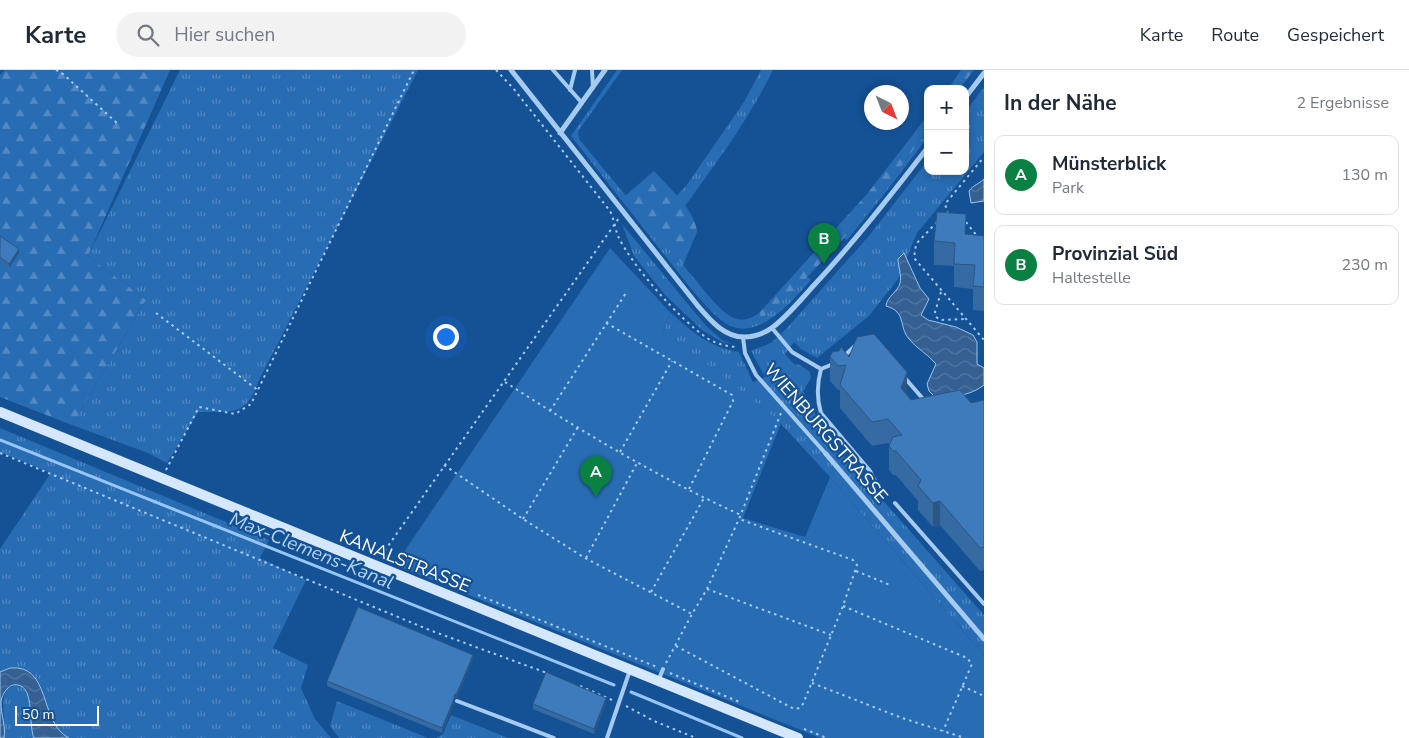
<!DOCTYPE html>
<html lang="de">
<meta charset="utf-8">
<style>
body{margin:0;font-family:"Nunito Sans",sans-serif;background:#f2f2f3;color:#1f2937}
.controls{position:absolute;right:15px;top:15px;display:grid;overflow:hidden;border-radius:10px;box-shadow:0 2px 8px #0003}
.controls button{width:45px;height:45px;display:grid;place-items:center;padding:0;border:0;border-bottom:1px solid #e0e1e3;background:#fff;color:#1f2937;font:25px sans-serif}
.compass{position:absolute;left:864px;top:15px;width:45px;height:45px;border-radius:50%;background:#fff;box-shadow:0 2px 8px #0003;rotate:138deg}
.scale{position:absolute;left:15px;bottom:12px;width:84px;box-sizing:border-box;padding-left:5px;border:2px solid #fff;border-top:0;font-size:14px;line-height:18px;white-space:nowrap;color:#fff;-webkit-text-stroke:4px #155195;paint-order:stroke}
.you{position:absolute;left:445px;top:266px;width:18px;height:18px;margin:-12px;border:4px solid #fff;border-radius:50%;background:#1a73e8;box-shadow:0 0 0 8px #1a73e833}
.badge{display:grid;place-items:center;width:32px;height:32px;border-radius:50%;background:#0b8043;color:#fff;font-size:16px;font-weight:700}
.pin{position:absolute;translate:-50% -41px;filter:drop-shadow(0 1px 2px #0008)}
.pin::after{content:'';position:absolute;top:26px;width:18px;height:15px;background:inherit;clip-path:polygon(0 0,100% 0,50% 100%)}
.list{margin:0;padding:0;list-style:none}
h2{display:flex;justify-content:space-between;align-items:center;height:65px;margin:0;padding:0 20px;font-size:21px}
h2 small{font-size:16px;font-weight:400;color:#747a83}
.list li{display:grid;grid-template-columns:32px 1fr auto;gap:15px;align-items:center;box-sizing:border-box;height:80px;margin:0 10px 10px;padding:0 10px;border:1px solid #e0e1e3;border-radius:10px}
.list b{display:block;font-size:19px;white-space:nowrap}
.list p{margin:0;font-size:16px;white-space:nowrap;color:#747a83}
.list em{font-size:16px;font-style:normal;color:#747a83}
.icon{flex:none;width:28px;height:28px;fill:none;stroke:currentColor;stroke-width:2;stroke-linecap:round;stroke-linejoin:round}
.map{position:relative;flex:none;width:984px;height:668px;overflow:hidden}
header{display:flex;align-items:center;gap:30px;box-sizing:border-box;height:70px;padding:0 25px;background:#fff;border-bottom:1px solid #e0e1e3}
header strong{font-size:24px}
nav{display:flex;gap:28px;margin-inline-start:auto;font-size:18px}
.search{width:350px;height:45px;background:#f2f2f3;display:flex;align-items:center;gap:12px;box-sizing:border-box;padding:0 18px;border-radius:28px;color:#747a83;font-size:19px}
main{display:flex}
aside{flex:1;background:#fff}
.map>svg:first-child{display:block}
.grass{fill:url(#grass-tufts)}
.forest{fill:url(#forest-firs)}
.garden{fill:#286cb3}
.water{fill:url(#water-waves);stroke:#98c6f4}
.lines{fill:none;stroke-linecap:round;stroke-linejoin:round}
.stream{stroke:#98c6f4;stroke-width:3}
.path{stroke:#a6cbf1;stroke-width:2;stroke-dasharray:2.5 4;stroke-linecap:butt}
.service{stroke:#a6cbf1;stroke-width:4}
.minor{stroke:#a6cbf1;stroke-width:5}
.secondary{stroke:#d4e7fc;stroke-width:10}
.wall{fill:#356aa2}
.shaded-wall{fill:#2b5684}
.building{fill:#3e7bbc;stroke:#2b5684}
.labels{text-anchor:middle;stroke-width:4.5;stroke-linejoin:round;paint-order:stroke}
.street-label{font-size:18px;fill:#fff;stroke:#155195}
.water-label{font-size:19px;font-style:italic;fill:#b2d4f8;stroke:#155195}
</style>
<header>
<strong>Karte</strong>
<div class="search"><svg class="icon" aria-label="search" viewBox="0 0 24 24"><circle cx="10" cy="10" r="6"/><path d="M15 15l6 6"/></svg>Hier suchen</div>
<nav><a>Karte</a><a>Route</a><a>Gespeichert</a></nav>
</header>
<main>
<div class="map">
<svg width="984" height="668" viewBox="0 0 984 668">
<defs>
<pattern id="grass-tufts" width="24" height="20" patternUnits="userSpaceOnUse" patternTransform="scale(1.25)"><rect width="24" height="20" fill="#286cb3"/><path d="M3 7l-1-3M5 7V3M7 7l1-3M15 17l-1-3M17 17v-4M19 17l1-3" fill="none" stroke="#5389c2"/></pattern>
<pattern id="forest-firs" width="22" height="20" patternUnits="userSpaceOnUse" patternTransform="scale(1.25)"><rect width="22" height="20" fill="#286cb3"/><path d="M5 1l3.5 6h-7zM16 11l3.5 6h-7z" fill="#5389c2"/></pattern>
<pattern id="water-waves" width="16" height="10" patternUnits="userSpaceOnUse" patternTransform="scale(1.25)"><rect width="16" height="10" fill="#356091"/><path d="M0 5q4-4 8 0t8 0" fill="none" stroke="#5378a2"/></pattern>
</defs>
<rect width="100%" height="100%" fill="#155195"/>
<path class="grass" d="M180,0H418L258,312C246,348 231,341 198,342L167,393L148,383L72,355L146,230L88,186Z
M617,0H622L579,60L578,64L579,69L712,230C727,245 738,258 759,243L762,248L808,207L811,210C792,231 757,274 725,253C712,244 702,231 692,220L571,66Z
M761,0H773C749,49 717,92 685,136L676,126L686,116L744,32Z
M984,17V82L917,163L898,209L869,246L817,288L801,279L794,272L785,284L794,294L800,295L810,302L811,308L803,321L828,368L984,545V585L830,407L781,354V353L663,264L670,242C692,262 709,277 739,282L753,312L765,307L751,281L771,273L787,258L868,167L928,90V101H965V42Z
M928,60V67L882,127L847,170L844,168L884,120Z
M622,154L706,256L722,270L732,274L722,272L702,260L665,225L634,186Z
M0,358L269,470L260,488L306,510L273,578L308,595L301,618L315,649L331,668H69C63,665 58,661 54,655C44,638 45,601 19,598C12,597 6,598 0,602V479L51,403L0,382Z
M16,615C37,620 27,652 34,668H4C6,651 0,635 6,619Z
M337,631L428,668H339L330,656Z
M451,645L508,668H436L443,664Z"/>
<path class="forest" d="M5,0H170L88,186L146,230L72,355L0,327V5Z
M961,0H974L959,19H948Z
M928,45V60L884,120L844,168L798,217L762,248L759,243L867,124Z
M654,101C668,117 696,141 697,162L683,195L625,126Z"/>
<path class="garden" d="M610,178L670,242L663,264L714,299L781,353L743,448L805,467L830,407L984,585V668H820L395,495Z"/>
<path class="water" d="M984,109V131L971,133L969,121C973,115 979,114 984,109Z
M904,183L920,218L929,229L921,245L928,250L956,257L973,265L977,272V294L984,298V315C968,327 954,326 935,327L929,321L927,314L936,294C928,284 917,279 909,269C898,256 907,242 886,236C887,226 898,222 900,213C902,206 898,196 898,189Z
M10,598C52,594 38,652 69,668H34C28,655 35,618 18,615C13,614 10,616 7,619C4,622 1,628 1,633C1,645 6,656 4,668H0V602Z"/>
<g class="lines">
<path class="stream" d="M0,370L614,615
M631,622L742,668"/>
<path class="path" d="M56,0L63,4L118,54
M496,0L513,18L610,141C614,149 615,158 618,166C632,196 680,250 707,268C716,274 726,276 736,277
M948,144L945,134L984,87
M937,152L916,174L914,188L984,270
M966,152L977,166
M941,222L935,242L936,247L941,250L965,249
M156,243L259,321
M606,253L732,325L733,331L689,419
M505,312C581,361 659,408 741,445
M550,341L626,223
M620,382L672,291
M0,383L432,561L547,603
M444,395L523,449L585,488L692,544
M166,400L199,337L235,344L251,334L414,0
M523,449L578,357
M381,486L619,148
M586,488L637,393
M856,501L890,515
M707,519L831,565
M651,522L704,428
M478,525L657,597
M843,536L967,588L972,594L943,661
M676,576L794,639L799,638L803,634L843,536L857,495L853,490L739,449
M666,593L692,544L707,519L739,449L781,343
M670,603L742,633
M812,613L902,648L965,668
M580,616L612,630
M962,616L984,626
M626,636L654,651L696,668
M804,659L827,668"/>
<path class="service" d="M553,0L582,33
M592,0L593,18
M570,20L575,0
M772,258L792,282L821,299
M743,267L745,283L756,305L826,384
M843,287L856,275
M833,294L821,299C817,314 816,327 821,343L870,401L875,411
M904,307L924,330
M895,433L984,534
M659,609L663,599
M457,631L554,668
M607,668L630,600"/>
<path class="minor" d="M511,0L698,236C710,250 724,267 744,267C755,267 765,263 773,257C789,245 802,228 816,213C856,170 892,124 928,77
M965,28L984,3
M560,63L605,0
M826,384L984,569"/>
<path class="secondary" d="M0,342L798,668"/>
</g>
<path class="wall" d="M966,165L984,166V241L973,240V219L954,217V196L934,195V171Z
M0,166L19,183L9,198L0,191Z
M830,287H849L907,325L911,330L971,333L984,330V500L980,501L940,455L933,457L918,440V431L896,405H893L889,400V376L890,375L888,373L872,376L840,338V320H838L830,311Z
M473,589L457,627L454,629V633L442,663L327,616V611Z
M606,633L594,664L533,639V634Z"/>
<path class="shaded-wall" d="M966,144V167L965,164Z
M19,179V183L9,198V194Z
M907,302V326L901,318Z
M940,431V455L933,457V433Z
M473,585V589L457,627L454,629V625Z
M606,628V633L594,664V659Z
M454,629V633L442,663V658Z"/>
<path class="building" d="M937,142L966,144L965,164L984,166V217L973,216L975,195L954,194L955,173L934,171Z
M0,166L19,179L9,194L0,187Z
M874,264L907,302L901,318L911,330L960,320L971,333L984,330V477L980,478L940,431L933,433L918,416L921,410L896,381H893L889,376L893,367L902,365L888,349L872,352L840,315L846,295L838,296L830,287L832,282L839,281L841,277L849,287L857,267Z
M358,537L473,585L457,623L454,625V629L442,658L327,611Z
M546,602L606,628L594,659L533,634Z"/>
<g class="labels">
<g class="street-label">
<text transform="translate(826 363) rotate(49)" y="6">WIENBURGSTRASSE</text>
<text transform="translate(405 491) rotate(22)" y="6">KANALSTRASSE</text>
</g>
<g class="water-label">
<text transform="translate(312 480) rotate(22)" y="7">Max-Clemens-Kanal</text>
</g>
</g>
</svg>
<div class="controls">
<button>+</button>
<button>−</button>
</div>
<svg class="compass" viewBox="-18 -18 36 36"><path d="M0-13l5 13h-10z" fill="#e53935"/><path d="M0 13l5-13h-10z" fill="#747a83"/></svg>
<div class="scale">50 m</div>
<div class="you"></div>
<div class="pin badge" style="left:596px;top:427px">A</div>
<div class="pin badge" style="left:824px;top:194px">B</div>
</div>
<aside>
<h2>In der Nähe<small>2 Ergebnisse</small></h2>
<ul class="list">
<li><span class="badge">A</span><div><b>Münsterblick</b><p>Park</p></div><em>130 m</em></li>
<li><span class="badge">B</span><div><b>Provinzial Süd</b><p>Haltestelle</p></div><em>230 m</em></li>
</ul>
</aside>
</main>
